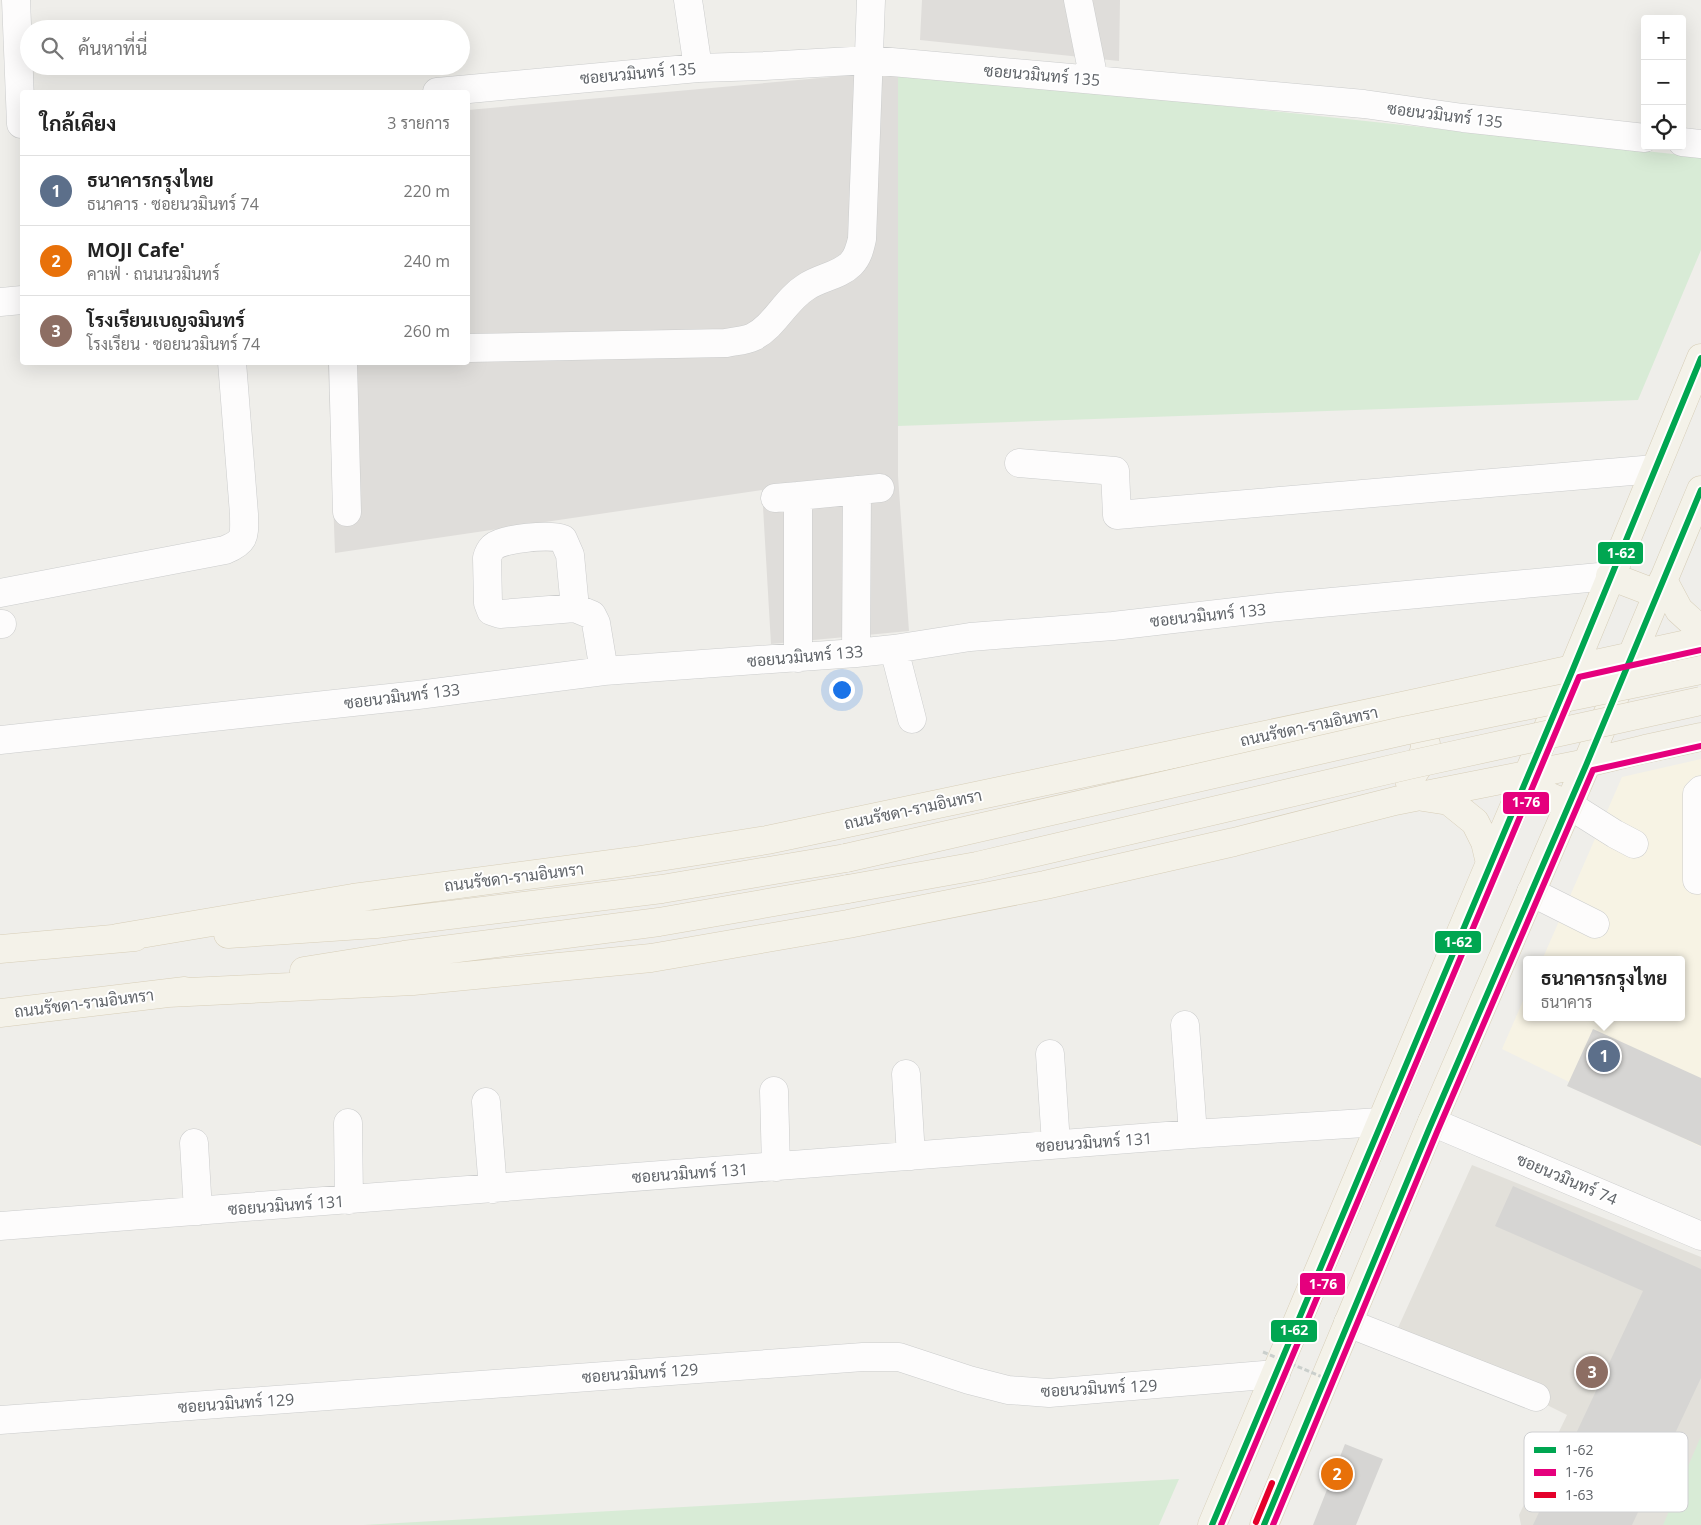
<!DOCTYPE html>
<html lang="th">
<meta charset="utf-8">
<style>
body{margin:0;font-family:"Open Sans",Sarabun,sans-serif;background:#f6f6f6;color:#222}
.controls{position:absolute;right:15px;top:15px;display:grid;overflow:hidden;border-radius:5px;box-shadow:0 5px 20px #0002}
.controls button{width:45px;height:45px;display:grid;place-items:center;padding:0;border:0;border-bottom:1px solid #e0e0e0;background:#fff;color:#222;font:25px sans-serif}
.you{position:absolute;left:841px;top:689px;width:18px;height:18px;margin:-12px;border:4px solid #fff;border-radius:50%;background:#1a73e8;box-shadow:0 0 0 8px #1a73e833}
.badge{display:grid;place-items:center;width:32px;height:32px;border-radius:50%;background:#1a73e8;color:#fff;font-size:16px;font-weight:700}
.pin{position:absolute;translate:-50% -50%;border:2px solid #fff;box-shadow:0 1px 5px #0006}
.popup{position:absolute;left:1523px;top:956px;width:162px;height:65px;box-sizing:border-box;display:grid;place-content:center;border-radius:5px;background:#fff;filter:drop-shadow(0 1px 4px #0005);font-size:16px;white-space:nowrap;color:#767676}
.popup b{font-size:19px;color:#222}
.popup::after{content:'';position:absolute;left:50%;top:100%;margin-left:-10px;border:10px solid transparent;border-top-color:#fff}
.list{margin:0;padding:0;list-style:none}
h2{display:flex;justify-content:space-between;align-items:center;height:65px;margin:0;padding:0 20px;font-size:21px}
h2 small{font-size:16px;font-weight:400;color:#767676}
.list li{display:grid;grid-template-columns:32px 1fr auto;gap:15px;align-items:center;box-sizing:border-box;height:70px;padding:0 20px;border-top:1px solid #e0e0e0}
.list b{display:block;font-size:19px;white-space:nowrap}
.list p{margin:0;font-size:16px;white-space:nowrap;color:#767676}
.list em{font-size:16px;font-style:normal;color:#767676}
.icon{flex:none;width:28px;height:28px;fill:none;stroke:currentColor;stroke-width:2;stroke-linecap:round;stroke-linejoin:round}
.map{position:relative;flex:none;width:1701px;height:1525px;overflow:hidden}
.search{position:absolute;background:#fff;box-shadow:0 5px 20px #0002;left:20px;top:20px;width:450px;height:55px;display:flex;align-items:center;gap:12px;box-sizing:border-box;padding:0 18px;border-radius:28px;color:#767676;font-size:19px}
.panel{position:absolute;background:#fff;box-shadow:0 5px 20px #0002;left:20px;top:90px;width:450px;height:275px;border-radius:5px}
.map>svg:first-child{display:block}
.commercial{fill:#f7f3e4}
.industrial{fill:#dfddda}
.education{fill:#e2e0da}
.green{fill:#d8ebd6}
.building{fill:#d6d5d3}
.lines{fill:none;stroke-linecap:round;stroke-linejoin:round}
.minor-casing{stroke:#cbcccc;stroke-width:29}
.major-casing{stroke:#d7ceb8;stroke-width:29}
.minor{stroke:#fdfcfc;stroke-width:28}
.major{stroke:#f4f2e9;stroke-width:28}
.major-bridge-casing{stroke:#d7ceb8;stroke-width:29;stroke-linecap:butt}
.path-bridge{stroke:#cacfcc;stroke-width:3;stroke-dasharray:5 2.5;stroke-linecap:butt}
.major-bridge{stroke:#f4f2e9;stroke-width:28}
.bus-1-casing{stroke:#fff;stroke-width:10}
.bus-2-casing{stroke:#fff;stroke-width:10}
.bus-3-casing{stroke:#fff;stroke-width:10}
.bus-1{stroke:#00a651;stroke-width:6}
.bus-2{stroke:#e5007d;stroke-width:6}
.bus-3{stroke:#e4002b;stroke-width:6}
.labels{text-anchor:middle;stroke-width:4;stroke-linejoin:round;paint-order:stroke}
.street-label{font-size:16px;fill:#5f6368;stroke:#fff}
.key{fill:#fff;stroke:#cfd0d2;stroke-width:1}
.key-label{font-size:14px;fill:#5f6368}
.line-badge{stroke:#fff;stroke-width:2}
.badge-label{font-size:14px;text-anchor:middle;font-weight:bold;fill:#fff}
</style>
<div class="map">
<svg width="1701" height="1525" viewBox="0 0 1701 1525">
<rect width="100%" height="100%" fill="#efeeea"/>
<path class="commercial" d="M1701,759V1147L1502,1049L1526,994V1017H1682V960H1542L1622,777Z"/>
<path class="industrial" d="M922,0H1120L1119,61L920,40Z
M898,71V476L909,631L771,644L762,490L335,553L328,363L468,362V110Z"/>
<path class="education" d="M1472,1165L1701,1257V1525H1521L1519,1515L1567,1415L1397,1330Z"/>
<path class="green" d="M898,71L1701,157V250L1638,400L898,426Z
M1701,1436V1525H1663Z
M1179,1479L1159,1525H363Z"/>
<path class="building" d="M1593,1029L1701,1078V1146L1567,1086Z
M1513,1186L1701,1269V1378L1632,1525H1533L1643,1291L1495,1226Z
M1345,1444L1383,1459L1356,1525H1313Z"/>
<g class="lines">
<g class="minor-casing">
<path id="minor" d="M16,0L21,124
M688,0L698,68
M1078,0L1094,80
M437,92L698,68L764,66L869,60L1364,104L1463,118L1645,138
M1682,142L1701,144
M0,302L22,300
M468,348L726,343C735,341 745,341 753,337C775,326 785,300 806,287C821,277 839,276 851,264C858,257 860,248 862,239L871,0
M343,362L347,512
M1019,463L1115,471L1117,515L1655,469
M798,496L880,488
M775,498L798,496V658
M0,593L225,550C247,541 244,535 244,514L232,362
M575,608L570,555L563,539C550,534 504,538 493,547C490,550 488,554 487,558L488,603L491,611L500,614L575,608L592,615L596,623L604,671
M0,624H2
M894,649L912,719
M856,653L857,490
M0,740L418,695L604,671L856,653L894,649L970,637L1113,626L1278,607L1610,576
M1569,805L1615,834L1634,844
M1697,880V794L1701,790
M1531,892L1595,924
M1185,1025L1193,1134
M1050,1054L1056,1144
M906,1074L911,1156
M774,1091L776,1167
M486,1102L493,1189
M1432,1122L1701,1236
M348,1123L349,1200
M194,1143L198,1211
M0,1226L1193,1134L1380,1122
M1348,1323L1536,1397
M0,1420L863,1357H899L969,1380L1008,1390L1049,1393L1276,1374"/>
</g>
<g class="major-casing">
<path id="major" d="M1610,576L1657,594
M1663,580L1679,610L1701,630
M1402,712L1411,716L1426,744L1421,762L1409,780
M1523,785L1569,805
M1423,797L1449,801L1475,822L1485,842L1490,863
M228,934L376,924L662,889L846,858
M117,938L353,898L634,861L767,840L1393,708L1701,641
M0,949L135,937
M304,971L404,955L659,922L848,889
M168,993L413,981L651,958L848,924L1045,885L1234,842L1395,801L1587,763L1645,749L1701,737
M0,1013L185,991
M1212,1525L1490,863L1573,669L1701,358
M1264,1525L1429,1129L1587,763L1701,490"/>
</g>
<use href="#minor" class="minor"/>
<use href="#major" class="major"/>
<g class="major-bridge-casing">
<path id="major-bridge" d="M846,858L1403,731L1701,670
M848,889L977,866L1409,765L1701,701"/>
</g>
<path class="path-bridge" d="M1263,1352L1339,1384"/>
<use href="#major-bridge" class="major-bridge"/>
<g class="bus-1-casing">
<path id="bus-1" d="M1212,1525L1573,669L1701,358
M1264,1525L1429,1129L1587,763L1701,490"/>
</g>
<g class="bus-2-casing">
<path id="bus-2" d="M1221,1525L1579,677L1701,650
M1273,1525L1437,1132L1593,770L1701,746"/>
</g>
<g class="bus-3-casing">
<path id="bus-3" d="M1256,1522L1272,1483"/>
</g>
<use href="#bus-1" class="bus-1"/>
<use href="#bus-2" class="bus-2"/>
<use href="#bus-3" class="bus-3"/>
</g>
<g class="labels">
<g class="street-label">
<text transform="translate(638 73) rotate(-5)" y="6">ซอยนวมินทร์ 135</text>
<text transform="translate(1042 75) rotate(5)" y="6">ซอยนวมินทร์ 135</text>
<text transform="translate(1445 115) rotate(7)" y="6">ซอยนวมินทร์ 135</text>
<text transform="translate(1208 615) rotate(-6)" y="6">ซอยนวมินทร์ 133</text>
<text transform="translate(805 656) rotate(-5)" y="6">ซอยนวมินทร์ 133</text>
<text transform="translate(402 696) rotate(-7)" y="6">ซอยนวมินทร์ 133</text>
<text transform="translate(1309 726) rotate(-12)" y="6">ถนนรัชดา-รามอินทรา</text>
<text transform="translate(913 809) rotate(-12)" y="6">ถนนรัชดา-รามอินทรา</text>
<text transform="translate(514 877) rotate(-7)" y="6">ถนนรัชดา-รามอินทรา</text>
<text transform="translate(84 1003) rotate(-7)" y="6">ถนนรัชดา-รามอินทรา</text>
<text transform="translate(1094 1142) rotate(-4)" y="6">ซอยนวมินทร์ 131</text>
<text transform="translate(690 1173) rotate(-4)" y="6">ซอยนวมินทร์ 131</text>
<text transform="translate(1567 1179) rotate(23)" y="6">ซอยนวมินทร์ 74</text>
<text transform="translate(286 1205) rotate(-4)" y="6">ซอยนวมินทร์ 131</text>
<text transform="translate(640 1373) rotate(-4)" y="6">ซอยนวมินทร์ 129</text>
<text transform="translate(1099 1388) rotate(-3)" y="6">ซอยนวมินทร์ 129</text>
<text transform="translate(236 1403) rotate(-4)" y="6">ซอยนวมินทร์ 129</text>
</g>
</g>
<rect x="1524" y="1432" width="164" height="80" rx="8" class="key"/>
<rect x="1534" y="1447" width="22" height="6" fill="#00a651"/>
<rect x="1534" y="1469" width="22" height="7" fill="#e5007d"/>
<rect x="1534" y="1492" width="22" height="6" fill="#e4002b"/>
<g class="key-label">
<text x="1565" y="1455">1-62</text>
<text x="1565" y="1477">1-76</text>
<text x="1565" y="1500">1-63</text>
</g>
<g class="line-badge">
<rect x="1597" y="541" width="47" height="24" rx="5" fill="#00a651"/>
<rect x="1502" y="791" width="48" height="24" rx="5" fill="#e5007d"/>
<rect x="1434" y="930" width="48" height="24" rx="5" fill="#00a651"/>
<rect x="1299" y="1272" width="47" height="24" rx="5" fill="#e5007d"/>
<rect x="1270" y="1319" width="48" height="24" rx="5" fill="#00a651"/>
</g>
<g class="badge-label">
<text x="1621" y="558">1-62</text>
<text x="1526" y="807">1-76</text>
<text x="1458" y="947">1-62</text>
<text x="1323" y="1289">1-76</text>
<text x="1294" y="1335">1-62</text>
</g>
</svg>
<div class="controls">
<button>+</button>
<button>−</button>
<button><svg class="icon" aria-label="locate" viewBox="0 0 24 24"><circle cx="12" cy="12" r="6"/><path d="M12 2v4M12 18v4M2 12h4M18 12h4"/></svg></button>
</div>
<div class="you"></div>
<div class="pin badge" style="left:1604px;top:1056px;background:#5c6f8a">1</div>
<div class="popup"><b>ธนาคารกรุงไทย</b>ธนาคาร</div>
<div class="pin badge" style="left:1337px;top:1474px;background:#e8710a">2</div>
<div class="pin badge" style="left:1592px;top:1372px;background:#8d6e63">3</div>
<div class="search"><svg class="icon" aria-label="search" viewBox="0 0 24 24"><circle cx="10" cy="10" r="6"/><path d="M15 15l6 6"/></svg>ค้นหาที่นี่</div>
<section class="panel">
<h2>ใกล้เคียง<small>3 รายการ</small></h2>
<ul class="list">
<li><span class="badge" style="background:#5c6f8a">1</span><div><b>ธนาคารกรุงไทย</b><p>ธนาคาร · ซอยนวมินทร์ 74</p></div><em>220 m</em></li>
<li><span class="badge" style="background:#e8710a">2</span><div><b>MOJI Cafe'</b><p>คาเฟ่ · ถนนนวมินทร์</p></div><em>240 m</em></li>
<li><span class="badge" style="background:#8d6e63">3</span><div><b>โรงเรียนเบญจมินทร์</b><p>โรงเรียน · ซอยนวมินทร์ 74</p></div><em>260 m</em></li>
</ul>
</section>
</div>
